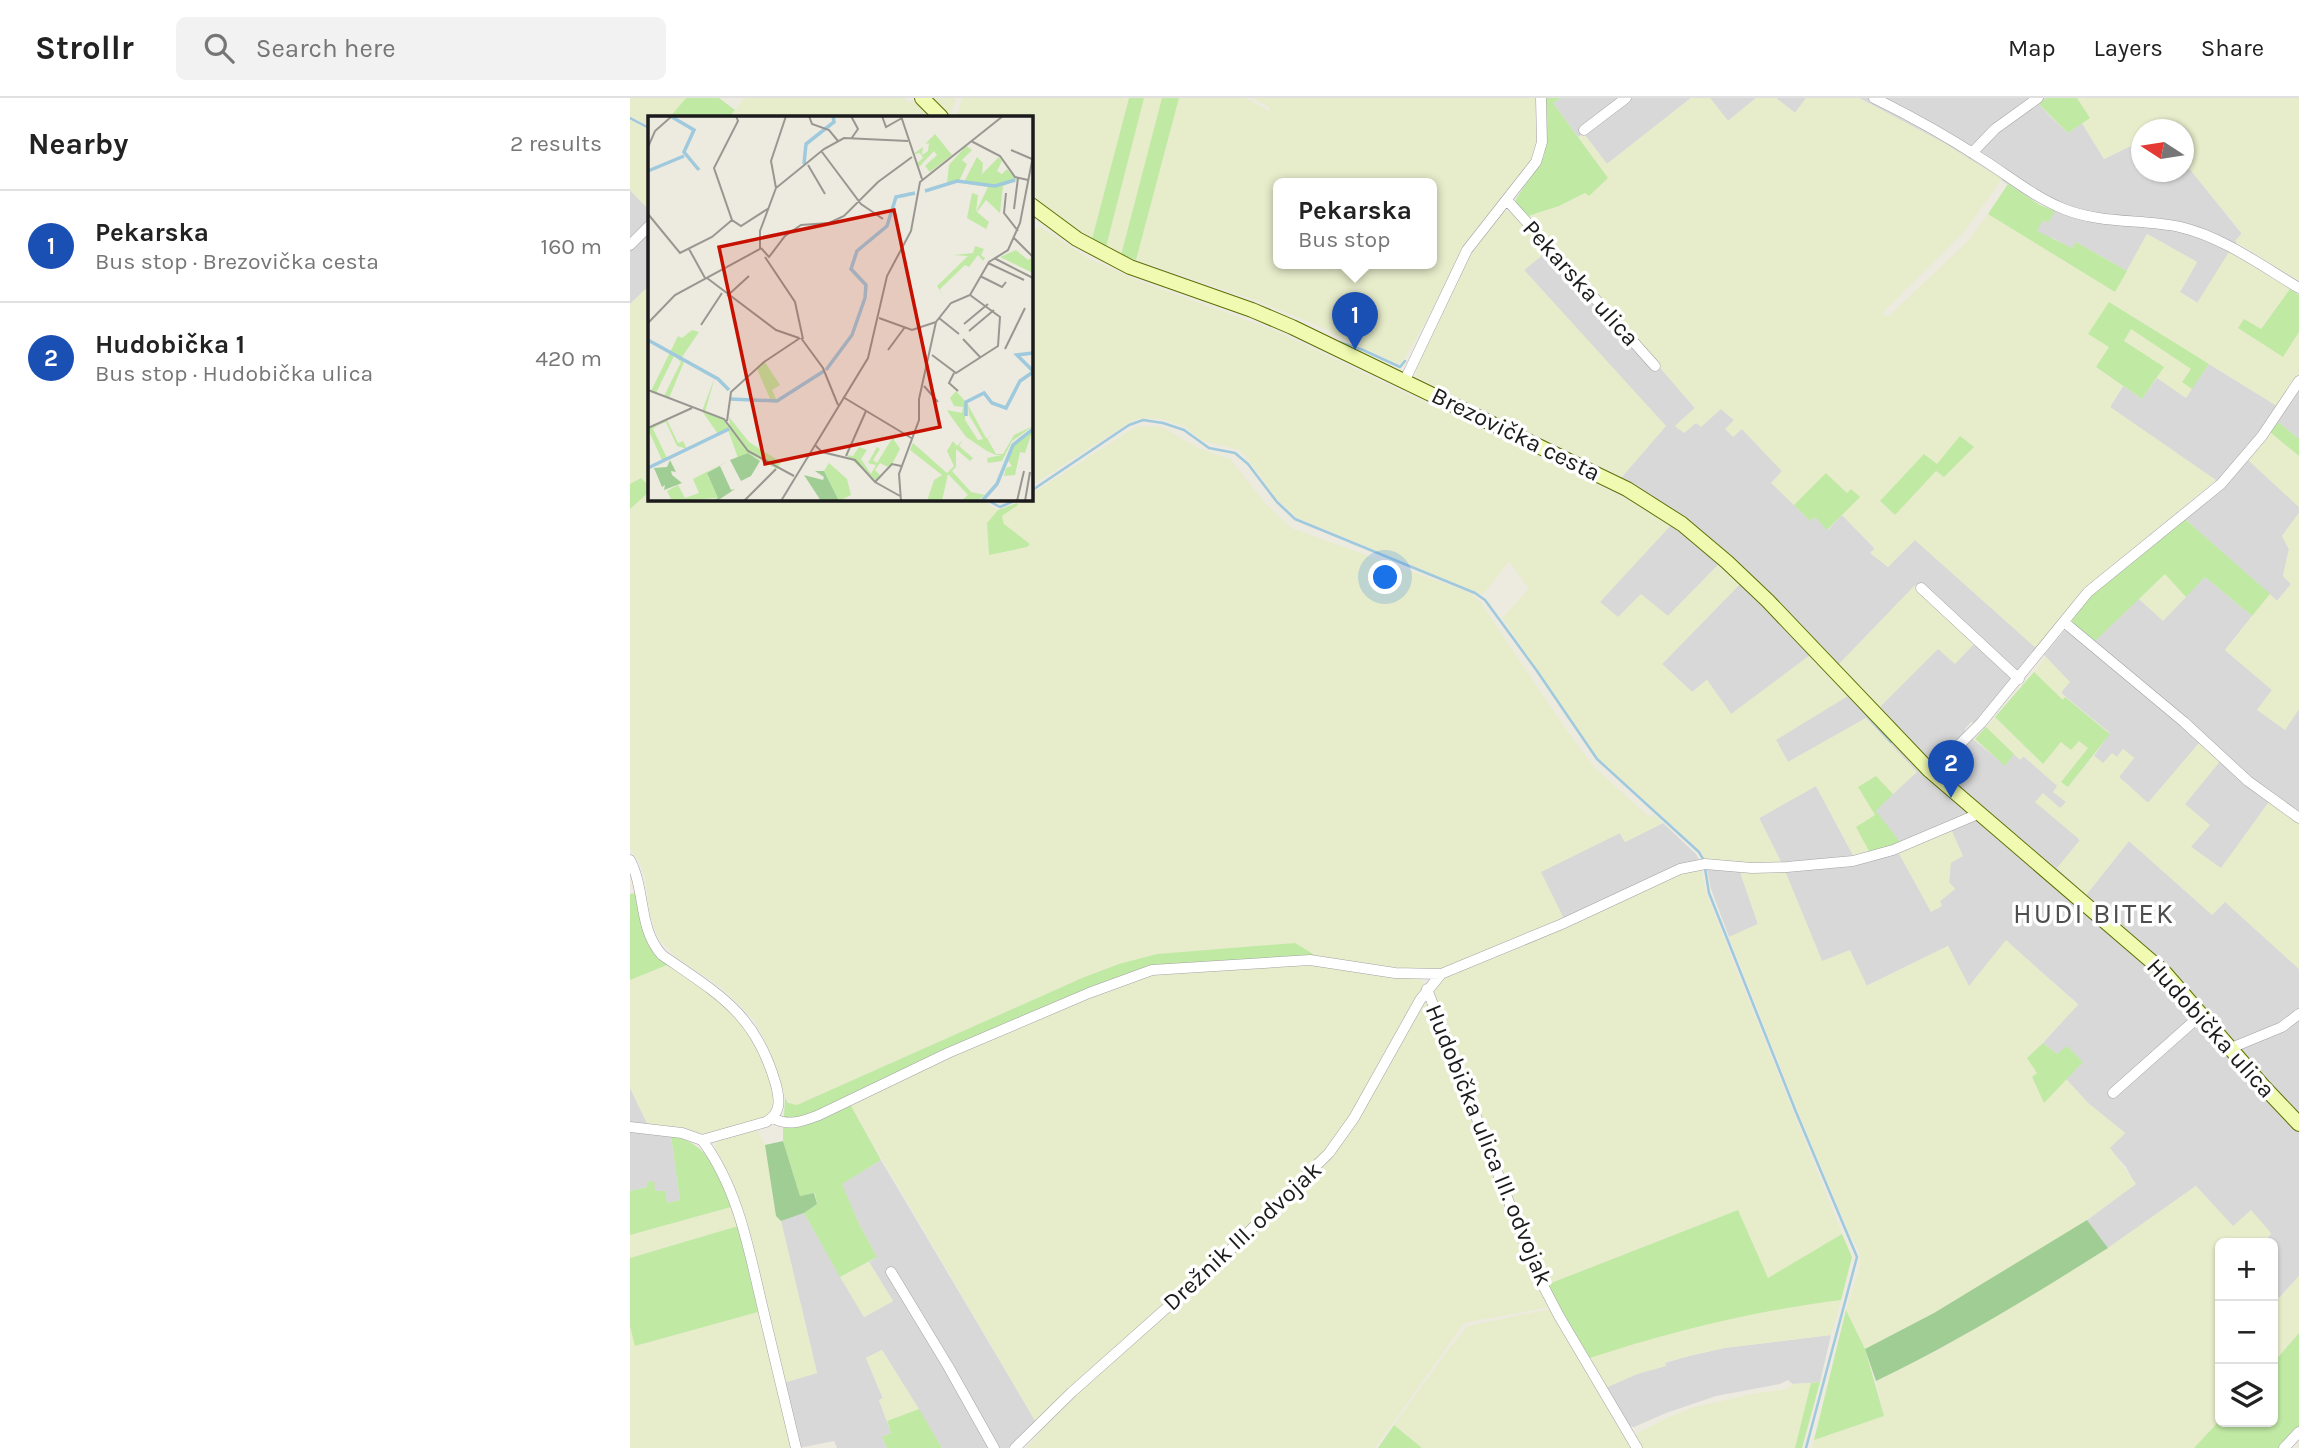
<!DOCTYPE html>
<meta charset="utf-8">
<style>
body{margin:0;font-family:Karla,sans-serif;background:#f2f2f2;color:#222}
.controls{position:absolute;right:21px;bottom:21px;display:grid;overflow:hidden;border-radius:10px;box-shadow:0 2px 5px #0004}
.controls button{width:63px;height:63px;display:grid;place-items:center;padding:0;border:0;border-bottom:2px solid #e0e0e0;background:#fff;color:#222;font:35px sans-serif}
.compass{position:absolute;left:1501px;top:21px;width:63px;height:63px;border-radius:50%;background:#fff;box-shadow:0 2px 5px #0004;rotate:282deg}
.you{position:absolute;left:756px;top:480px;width:24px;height:24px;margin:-18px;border:5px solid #fff;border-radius:50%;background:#1a73e8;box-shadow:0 0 0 10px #1a73e833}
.badge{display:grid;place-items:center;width:46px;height:46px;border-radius:50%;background:#7c3aed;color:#fff;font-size:23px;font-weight:700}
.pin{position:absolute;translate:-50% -58px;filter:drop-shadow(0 2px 4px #0008)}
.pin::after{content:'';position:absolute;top:37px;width:24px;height:21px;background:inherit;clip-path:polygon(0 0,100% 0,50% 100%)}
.popup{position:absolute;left:643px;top:80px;width:164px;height:91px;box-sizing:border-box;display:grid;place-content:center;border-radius:10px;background:#fff;filter:drop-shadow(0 2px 5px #0005);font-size:23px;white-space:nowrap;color:#767676}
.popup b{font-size:26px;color:#222}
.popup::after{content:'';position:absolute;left:50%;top:100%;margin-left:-14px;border:14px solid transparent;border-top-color:#fff}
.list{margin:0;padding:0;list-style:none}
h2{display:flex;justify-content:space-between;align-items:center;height:91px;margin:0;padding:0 28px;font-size:30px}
h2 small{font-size:23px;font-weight:400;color:#767676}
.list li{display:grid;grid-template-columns:46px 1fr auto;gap:21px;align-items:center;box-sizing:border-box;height:112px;padding:0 28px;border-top:2px solid #e0e0e0}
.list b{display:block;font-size:26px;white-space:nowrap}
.list p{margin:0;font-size:23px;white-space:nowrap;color:#767676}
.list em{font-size:23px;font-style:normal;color:#767676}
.icon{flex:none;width:38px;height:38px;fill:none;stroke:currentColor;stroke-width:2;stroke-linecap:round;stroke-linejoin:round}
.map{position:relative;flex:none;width:1669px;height:1350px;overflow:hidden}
header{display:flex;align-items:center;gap:42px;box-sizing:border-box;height:98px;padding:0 35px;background:#fff;border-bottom:2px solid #e0e0e0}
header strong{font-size:33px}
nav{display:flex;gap:38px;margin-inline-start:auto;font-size:24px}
.search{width:490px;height:63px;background:#f2f2f2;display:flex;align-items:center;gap:18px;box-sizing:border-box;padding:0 24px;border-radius:10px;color:#767676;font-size:26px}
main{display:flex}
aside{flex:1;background:#fff}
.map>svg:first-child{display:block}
.residential{fill:#d9d8d8;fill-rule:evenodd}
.farmland{fill:#e7edcb;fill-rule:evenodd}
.grass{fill:#c0e9a4}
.forest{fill:#a0cd94}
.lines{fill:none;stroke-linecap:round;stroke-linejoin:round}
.stream{stroke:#9fc9dc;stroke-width:2.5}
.street-casing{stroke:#a2a2a2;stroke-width:11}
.secondary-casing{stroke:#5c7103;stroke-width:16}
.street{stroke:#fff;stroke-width:10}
.secondary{stroke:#f0fab1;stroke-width:14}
.labels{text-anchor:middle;stroke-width:7;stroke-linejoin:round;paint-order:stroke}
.street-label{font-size:24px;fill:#1b1b1b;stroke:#fff}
.quarter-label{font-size:28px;letter-spacing:2px;fill:#4e4e4e;stroke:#fff}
.inset-river{fill:none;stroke:#9fc9dc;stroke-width:3.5}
.inset-road{fill:none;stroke:#999791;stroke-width:2}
.view{fill:#c61100;fill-opacity:0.15;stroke:#c61100;stroke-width:3.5}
.inset-edge{fill:none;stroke:#1b1b1b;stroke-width:3.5}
</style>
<header>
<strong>Strollr</strong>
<div class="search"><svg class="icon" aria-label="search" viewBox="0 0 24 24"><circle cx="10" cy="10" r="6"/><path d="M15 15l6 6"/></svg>Search here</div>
<nav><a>Map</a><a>Layers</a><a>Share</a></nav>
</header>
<main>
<aside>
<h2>Nearby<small>2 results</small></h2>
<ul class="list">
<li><span class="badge" style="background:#1a4fb4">1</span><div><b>Pekarska</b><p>Bus stop · Brezovička cesta</p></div><em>160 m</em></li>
<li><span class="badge" style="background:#1a4fb4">2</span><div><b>Hudobička 1</b><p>Bus stop · Hudobička ulica</p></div><em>420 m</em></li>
</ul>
</aside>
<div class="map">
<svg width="1669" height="1350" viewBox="0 0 1669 1350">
<rect width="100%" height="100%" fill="#edeae0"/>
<path class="residential" d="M931,0H1061L977,66L954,36L948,39L923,5Z
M1080,0H1126L1098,23Z
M1146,0H1176L1165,15Z
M1229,0H1417L1408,5L1420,18L1438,35L1452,25L1474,61L1511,43L1512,74H1554V64L1612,136L1568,205L1550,194L1567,164L1517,136L1497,173L1446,144L1442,151L1423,140L1421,142L1406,133L1413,122L1418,125L1424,113L1394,97L1314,45Z
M0,92L19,112V188L0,206Z
M924,147L1065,310L1046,327L1066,325L1091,311L1104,322L1096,331H1112L1152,373L1142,385L1180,423L1185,419L1198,432L1212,417L1245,451L1241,455L1258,469L1284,441L1406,550L1344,625L1341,624L1335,631V635L1375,667L1384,656L1390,661L1393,658L1428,688L1436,705L1431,711L1450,743L1427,770L1457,796L1499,743L1582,816L1595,803L1669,871V1178L1649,1200L1643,1194V1145H1632L1641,1136L1603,1129L1566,1088L1478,1150L1457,1122L1505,1086L1496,1069L1479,1050L1495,1035L1458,1005L1436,981L1453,964L1427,956L1413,945L1448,906L1376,843L1339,889L1318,848L1236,888L1192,863L1152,766L1129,720L1186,688L1224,759L1240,755L1246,712L1286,674L1236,620L1158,664L1146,642L1101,616L1077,582L1062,594L1032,566L1109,487L1088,467L1038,518L988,520L969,504L1041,427L980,391L1035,328L894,172ZM1322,734L1319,784L1325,791L1310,803Z
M1579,266L1647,308L1640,318L1648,324L1669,291V341L1648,324L1619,362L1669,409V415L1652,438L1659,451L1653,478L1661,486L1647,503L1555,421L1595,389L1480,309L1493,288L1512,301L1527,280L1556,299Z
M1575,479L1622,518L1595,552L1642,592L1628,611L1655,631L1669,611V716L1643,698L1591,771L1561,749L1555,706L1590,663L1570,644L1518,705L1489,679L1504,660L1493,651L1487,659L1473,666L1464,658L1480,635L1431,595L1439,584L1414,557L1435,532L1459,548L1508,500L1533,522Z
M1033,725L1066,756L1069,762L1042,769L934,821L910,774L990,735L995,744Z
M1077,771L1110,774L1128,826L1099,839L1081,791Z
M0,990L18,1027L0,1025Z
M0,1033L41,1038L50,1102L37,1105L17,1089L0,1093Z
M251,1062L407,1326L378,1350H312L252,1252L236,1260L253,1301L249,1302L261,1335L252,1339L257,1350H207L204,1343L169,1350L153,1285L187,1275L151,1123L174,1115L234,1219L263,1203L239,1164L247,1159L228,1124L211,1086Z
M1201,1237L1190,1284L1163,1286L1158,1282L1150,1286L1086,1298L1036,1315L1004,1329L998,1328L975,1290L1007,1276L1035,1268V1265L1059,1258L1094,1250Z"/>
<path class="farmland" d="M0,0H56L40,19H19V28L0,18Z
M115,0H274L279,5L284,3L300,19H99Z
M303,0H326L320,19Z
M332,0H499L462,141L440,127L401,96V19H327Z
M514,0H532L491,157L476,149Z
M549,0H616L639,13L640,10L623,0H906V43L901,63L833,148L796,224L770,267L699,234V232L628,203L506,162ZM648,86H802V166H648Z
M1061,0H1080L1098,23L1126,0H1146L1165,15L1176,0H1229L1314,45L1372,81L1334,134L1252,215L1258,219L1336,145L1358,116L1485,194L1517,136L1567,164L1550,194L1567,205L1599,154L1660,191L1630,231L1653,258L1669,234V275L1647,308L1479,204V249L1466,270L1493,288L1480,309L1586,382L1457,488L1406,550L1285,442L1258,469L1240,455L1245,450L1212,417L1229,400L1217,395L1197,375L1164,407L1141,385L1152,373L1112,331L1103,339L1095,331L1104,322L1091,311L1071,329L1066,325L1054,335L1045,328L1065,310L898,118L929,108L955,95L978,80L948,39L954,36L977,66ZM1344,349L1314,379L1306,373L1265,417L1250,404L1306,366Z
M1447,0H1669V183L1605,143L1612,135L1554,64V32H1512L1511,43L1474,61L1452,25L1459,20Z
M0,22L19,32V112L0,92Z
M875,113L887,118L918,153L894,172L1036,328L992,379L786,279L787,266L839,157L858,130Z
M401,126L406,131L409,128L459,161L514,185L646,233L1001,403L1004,401L1041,427L970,504L988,519L1011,496L1038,518L1088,467L1110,486L1032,566L1062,594L1077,582L1101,616L1180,557L1218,598L1146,642L1158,664L1236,620L1287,674L1263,696L1246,679L1245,717L1240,755L1224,759L1186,688L1129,720L1152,766L1118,767L1075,762L1071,753L968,660L872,520L899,491L879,463L853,497L666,419L646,400L617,360L609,352L573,343L555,329L532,321L510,320L500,324L401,388Z
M19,188V388L11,380L0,386V206Z
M1501,231L1561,271L1552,284L1562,291L1556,300L1527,280L1533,269L1494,243Z
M509,328L532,329L568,350L600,361L636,406L661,430L841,495L851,505L929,621L963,668L1019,719L1024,717L1033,725L995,744L990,735L911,774L934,821L807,874L765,872L688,859L665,845L489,866L452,880L167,1007H162L155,999L142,959L125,923L91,889L47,860L28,840L20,818L15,779L9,763L0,750V411L19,394V401H348L368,412L357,425L359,457L400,446L374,426L372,418L387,407V405L394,401H401V396L501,332Z
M1640,334L1669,358V409L1619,363Z
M1669,415V611L1655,632L1627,612L1642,592L1595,552L1640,496L1647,503L1661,486L1653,478L1659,451L1652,438Z
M1535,475L1556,499L1533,523L1508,500Z
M1285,487L1345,545L1325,566L1308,551L1249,610L1209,566Z
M1416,559L1440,584L1431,594L1435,599L1433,602L1404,574Z
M1365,619L1413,666L1431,644L1449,643L1458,650L1431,683L1438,689L1464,658L1473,665L1482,655L1487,659L1493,651L1504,660L1489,679L1518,705L1570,644L1591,662L1555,706L1580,727L1561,749L1591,770L1639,704L1669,724V871L1595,804L1582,817L1499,743L1456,797L1427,770L1450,742L1405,704L1413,695L1430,710L1436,704L1423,694L1427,688L1394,658L1390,662L1356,629Z
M1322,733L1333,758L1321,765L1319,784L1325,791L1310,803L1312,808L1301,814L1268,754Z
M1071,770L1075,792L1094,841L1212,1136L1138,1181L1108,1112L916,1187L801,892L813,880L1057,772Z
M1155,773L1192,863L1220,852L1237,888L1318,848L1339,888L1376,842L1448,907L1398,960L1407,975L1402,980L1414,1004L1436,981L1458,1005L1495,1035L1480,1050L1506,1086L1457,1122L1392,1163L1304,1215L1235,1251L1216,1212L1230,1168L1229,1153L1218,1132L1167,1011L1099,839L1128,826L1110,774Z
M679,866L791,881L795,888L723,1016L697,1051L584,1161L440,1291L407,1326L220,1006L318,958L460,899L521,876Z
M37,867L96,906L125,944L145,993L144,1009L136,1018L123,1024L80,1035L66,1036L18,1027L0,990V882Z
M794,904L798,905L920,1209L834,1225L745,1350H397L422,1319L446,1295L582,1173L699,1062L713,1043Z
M123,1032L128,1034L135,1047L146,1118L151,1123L187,1275L153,1285L123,1154L85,1056V1049L88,1042Z
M1566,1088L1603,1128L1621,1112L1641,1135L1632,1145H1590V1322L1564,1350H1182L1184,1342L1254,1318L1246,1283L1307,1253L1478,1150Z
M101,1109L108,1128L0,1160V1137Z
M239,1164L263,1203L234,1219L210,1179Z
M1669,1178V1235L1643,1265V1194L1650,1200Z
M1211,1202L1201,1237L1094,1250L1059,1258L1035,1264L1036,1268L1007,1276L975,1290L957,1261L1021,1239L1091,1222L1162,1208Z
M921,1211L1003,1350H792L764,1327L818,1252L838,1228Z
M128,1214L161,1350H0V1228L6,1248Z
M252,1252L289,1311L257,1323L249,1302L253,1300L236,1260Z
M1181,1285L1165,1350H1010L1005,1339L1008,1335L1037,1320L1062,1310L1122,1296L1156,1291L1163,1286Z"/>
<path class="grass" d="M56,0H89L105,12L99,19H40Z
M499,0H514L476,149L462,141Z
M532,0H549L506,162L491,157Z
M915,0H931L923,5L978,80L959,98L955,95L929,108L898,118L886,106V101L914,58L916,45Z
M1417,0H1447L1460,20L1438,35L1408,5Z
M1378,86L1410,107L1425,113L1418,125L1413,122L1407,133L1442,150L1446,144L1497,173L1485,194L1358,116Z
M1660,191L1669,197V234L1653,259L1608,230L1614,221L1631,231Z
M1479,204L1579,266L1562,291L1552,284L1561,271L1501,231L1494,243L1534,269L1512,301L1466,269L1479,249L1458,236Z
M1648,324L1669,341V358L1640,334Z
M1330,338L1344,349L1314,379L1306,373L1265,417L1250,403L1294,356L1307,366Z
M1196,375L1217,395L1221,391L1230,399L1197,432L1185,419L1180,423L1164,407Z
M11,380L19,388V394L0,411V386Z
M387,405L388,407L372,418L374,426L400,446L397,449L359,457L357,425L368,412Z
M1555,421L1640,496L1622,518L1575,479L1556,499L1535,476L1464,544L1442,525C1445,500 1532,439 1555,421Z
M1404,574L1433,602L1435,599L1480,636L1438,689L1431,684L1458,650L1449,643L1441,652L1431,644L1413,666L1365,619Z
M1356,629L1384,656L1375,668L1345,641Z
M1246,678L1263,696L1246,713L1270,744L1240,755L1226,729L1245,717L1228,689Z
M7,795L28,859L37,867L0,882V796Z
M665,845L688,859L521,869L186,1013L165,1021L154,1019L155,999L158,1005L167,1007L452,880L489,866L527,856Z
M1413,945L1427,956L1437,948L1453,964L1414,1005L1402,979L1407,975L1397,960Z
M220,1006L251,1062L212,1086L228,1124L247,1159L210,1179L174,1115L187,1106L185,1095L170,1098L153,1043V1030L171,1027Z
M41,1038C80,1045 88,1076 101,1109L0,1137V1093L17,1089V1084L24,1083L25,1093H35L37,1105L50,1102Z
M1108,1112L1138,1180L1212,1136L1222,1159L1211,1202C1123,1213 1041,1233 957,1261L916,1187Z
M108,1128L128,1214L5,1248L0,1228V1160Z
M1216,1212L1235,1251L1254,1318L1184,1342Z
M1669,1235V1331L1650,1350H1564L1590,1322V1324H1643V1265Z
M1190,1284L1172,1350H1165L1181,1285Z
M289,1311L312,1350H257L252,1339L261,1335L257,1323Z
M764,1327L792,1350H748Z"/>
<path class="forest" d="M153,1043L170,1098L184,1095L187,1106L174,1115L151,1123L146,1118L135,1047Z
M1457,1122L1478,1150C1402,1198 1327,1244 1246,1283L1235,1251L1304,1215Z"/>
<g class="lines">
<path class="stream" d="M0,20L19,30
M709,244L733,252L770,269L775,263
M401,393L499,327L513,322L533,325L554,332L579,350L605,355L618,366L647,404L665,421L845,495L855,502L907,573L967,661L1069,754L1073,761
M355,401L370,409L389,401
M1228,607L1261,644
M1075,770L1079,795L1166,1014L1227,1159L1176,1350"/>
<g class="street-casing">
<path id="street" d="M1244,0C1281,18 1318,39 1352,61C1379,78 1404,99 1434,111C1471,126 1512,121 1550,129C1593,139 1632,168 1669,190
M954,32L996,0
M1342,55L1365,31L1408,0
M877,102L1025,268
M0,147L19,128
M775,282L837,152L906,64L912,44L911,0
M1291,490L1389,581
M1434,524L1554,624L1618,683L1669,720
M1299,672L1325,651L1351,625L1458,494L1591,386L1632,338L1669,283
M0,762C16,793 8,831 32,857C90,897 126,916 146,987C150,1003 151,1015 136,1024L72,1042
M797,891L905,1172L929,1218L1007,1350
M1601,950L1652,929L1669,916
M1483,995L1572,916
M143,1020C159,1029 173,1023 189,1017L318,955L459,895L522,872L680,862L765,875L811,876
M0,1029L52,1035L72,1042C107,1089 118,1147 131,1203C143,1252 154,1301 166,1350
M261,1174L318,1268L364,1350
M385,1350L442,1294L586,1166L699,1055L724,1020L790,902L811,876L932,826L1050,771L1075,766L1122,770L1157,769L1223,763L1263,752L1348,716
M1654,1350L1669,1334"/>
</g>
<g class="secondary-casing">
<path id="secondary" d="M292,0L311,19
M401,107L447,141L500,169L622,212L662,229L997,391L1052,426L1097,464L1138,503L1299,672L1535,875L1633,988L1669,1026"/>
</g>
<use href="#street" class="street"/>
<use href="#secondary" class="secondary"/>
</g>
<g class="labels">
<g class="street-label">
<text transform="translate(951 185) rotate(48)" y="8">Pekarska ulica</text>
<text transform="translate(886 336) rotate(26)" y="8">Brezovička cesta</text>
<text transform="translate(1581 930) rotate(48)" y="8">Hudobička ulica</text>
<text transform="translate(859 1047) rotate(68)" y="8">Hudobička ulica III. odvojak</text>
<text transform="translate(612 1138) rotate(-43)" y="8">Drežnik III. odvojak</text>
</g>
<g class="quarter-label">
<text x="1464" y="825">HUDI BITEK</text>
</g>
</g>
<g transform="translate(18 18)">
<rect width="385" height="385" fill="#edeae0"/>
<path d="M287,18L304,39L282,56L277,50L289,39L286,35L270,52L268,48L275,42L272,37L264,39L275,31L274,39L280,35L281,27L277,28ZM318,30L324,34L314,44L319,48L311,65L316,66L329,41L335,47L334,58L351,41L354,45L349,55L354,58L359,53L369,64L355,70L352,97L338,84L329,96L341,106L338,113L319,102L324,77L330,79L328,96L340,71L308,66L277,76L299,68L301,49ZM327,130L336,133L333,139L337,142L335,145L330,139L321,151L317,149L291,174L296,181L289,170L320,140L306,139L325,137ZM368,134L380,144L385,141V157L352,141ZM44,214L51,216L32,244L36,246L21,282L16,280L33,246L26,240L8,277L3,275L30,220L34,222ZM117,246L132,269L124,274L129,285H123L109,253ZM67,261L57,296L76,304L82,313L81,301L101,326L133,346L129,353L100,337L90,342L80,314L70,318L54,295ZM308,275L317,285V304L330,324L335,323L321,299L320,289L338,322L348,318L339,322L348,338H355L366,319L385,310L364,325L354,345L340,347L339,342L354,339H348L339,335L318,321L302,299L299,294L314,297L315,291L306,290L302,282ZM19,304L30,327L35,325L39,333L29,330L18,306L9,310L5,313L19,342L14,344L0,313ZM385,313L377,337L372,336L367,359L356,360L358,352L364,350L359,343L365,330ZM248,316L246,324L252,333L242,352L232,347L227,354L232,359L228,365L198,339L205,340L211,331L219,334L213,343L223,358L228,349L220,347L229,331L232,333L225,344L229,347ZM315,324L311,330L325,342L322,345L308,333V351L304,355L323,376L337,379L329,385H313L320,379L300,358L294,385H279L286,364L294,359L262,334L265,327L299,357L306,350L299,335L305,325L309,330ZM82,344L59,357L70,382L24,385L19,375L30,369L37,382L51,377L45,363ZM181,347L199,363L203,379L191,385L176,355Z" fill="#c0e9a4"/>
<path d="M100,337L112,345L103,360L93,365L82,344ZM22,344L28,356L23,355L24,359L34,367L16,374L17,369L14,371L6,352L19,351ZM72,350L83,374L87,373L69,385H64L70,382L59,357ZM167,355H176L191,385H173L156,359L175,364L176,361Z" fill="#a0cd94"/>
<path class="inset-river" d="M24,1L46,14L36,36L51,54M156,48L158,28L186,6L185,0M0,55L36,40M277,75L309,65L347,70L367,64M0,224L70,263L81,274M385,237L369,239L385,255M178,254L204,219L217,182L218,169L203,153L209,135L239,110L248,81L267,77M82,283L129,285L176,255M318,300V286L336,277L344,287L358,292L372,265L385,256M0,352L81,313M334,385L349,368L365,329L385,313"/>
<path class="inset-road" d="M88,0L90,5L66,52L84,104L93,110L121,92M161,0L164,8L181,14L190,25M203,0L210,13L203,23M234,0L238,11L254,2M253,0L274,63M323,25L352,40L367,61L380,64M0,31L7,15L24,0M363,34L384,43M174,36L213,88L235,103M160,49L177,78M128,72L123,45L138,0M358,77L356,97L370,115M366,93L370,62M0,98L32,137L64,121L84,104M366,122L385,141M113,132L121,141L137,120L153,109L181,107L196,100L230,66L264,41M41,133L57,162M117,141L147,186L155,223M346,142L385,162M340,147L376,164M332,160L354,171L358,166M59,162L128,214L151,222M79,180L101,160M231,202L264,214L288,206M291,202L311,218M0,207L27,179L112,133V115L128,72L176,33L196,22L260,25M316,208L340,188M53,209L74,177M321,215L346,194M153,222L175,252L190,289M315,223L333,242M357,233L377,192M240,234L257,211M284,239L308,257L350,230L352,201L322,179M306,257L301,267L310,275M276,270L290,286M0,274L76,303L100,335L146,360M195,281L265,323M79,305L83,276L116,246L152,222M0,312L44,292M167,329L174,336L207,344L227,366L252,380M198,340L218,295M227,366L244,348L253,350M96,385L128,353M133,385L220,242L239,160L263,115L272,66L355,0M253,385L251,358L271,304V283L288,206L303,187L322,179L341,146L360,134L372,107L385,40M369,385L376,355M377,385L382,356"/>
<path class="view" d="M246,94L292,311L117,348L71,131Z"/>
<rect width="385" height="385" class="inset-edge"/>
</g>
</svg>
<div class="controls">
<button>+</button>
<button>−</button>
<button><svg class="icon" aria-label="layers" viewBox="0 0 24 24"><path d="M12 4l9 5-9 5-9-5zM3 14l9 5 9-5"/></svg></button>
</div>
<svg class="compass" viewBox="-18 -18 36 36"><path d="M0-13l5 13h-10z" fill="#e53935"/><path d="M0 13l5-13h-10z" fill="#767676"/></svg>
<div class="you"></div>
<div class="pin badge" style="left:725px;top:252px;background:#1a4fb4">1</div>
<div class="popup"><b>Pekarska</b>Bus stop</div>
<div class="pin badge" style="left:1321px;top:700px;background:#1a4fb4">2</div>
</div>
</main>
